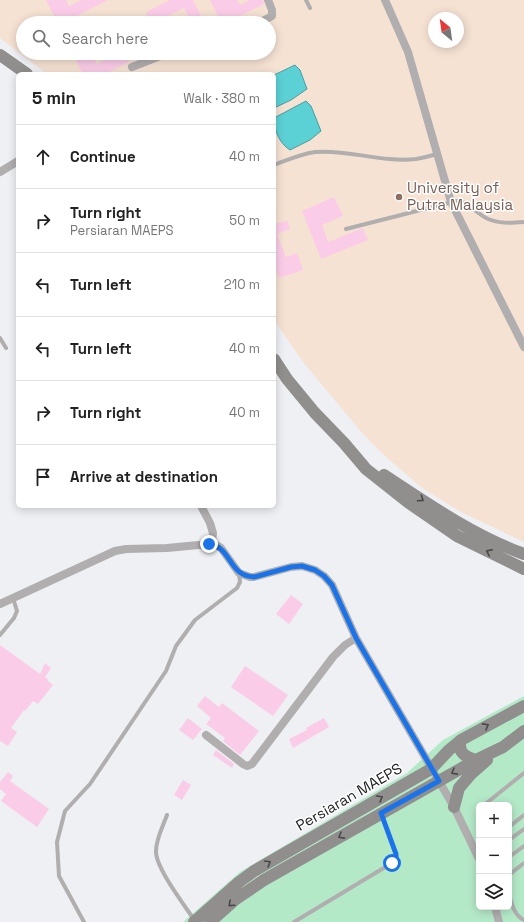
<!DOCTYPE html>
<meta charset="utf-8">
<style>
body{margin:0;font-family:"Space Grotesk",sans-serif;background:#f6f6f6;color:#222}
.controls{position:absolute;right:12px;bottom:12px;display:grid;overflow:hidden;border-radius:6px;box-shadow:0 2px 10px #0003}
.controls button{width:36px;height:36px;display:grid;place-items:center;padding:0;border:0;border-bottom:1px solid #e0e0e0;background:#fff;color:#222;font:20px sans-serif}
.compass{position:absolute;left:428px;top:12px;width:36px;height:36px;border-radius:50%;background:#fff;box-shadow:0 2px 10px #0003;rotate:331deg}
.stop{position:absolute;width:12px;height:12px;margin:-9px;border:3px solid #1a73e8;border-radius:50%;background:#fff}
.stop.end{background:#1a73e8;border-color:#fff;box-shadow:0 1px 4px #0008}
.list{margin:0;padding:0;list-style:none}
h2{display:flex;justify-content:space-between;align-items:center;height:52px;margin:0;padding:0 16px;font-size:17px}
h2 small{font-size:13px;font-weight:400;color:#767676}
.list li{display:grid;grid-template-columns:26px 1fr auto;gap:12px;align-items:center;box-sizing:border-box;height:64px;padding:0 16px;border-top:1px solid #e0e0e0}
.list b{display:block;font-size:15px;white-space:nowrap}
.list p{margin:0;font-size:13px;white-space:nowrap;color:#767676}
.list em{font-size:13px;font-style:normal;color:#767676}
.icon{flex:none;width:22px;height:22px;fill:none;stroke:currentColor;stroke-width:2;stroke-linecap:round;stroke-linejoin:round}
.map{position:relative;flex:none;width:524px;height:922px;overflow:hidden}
.search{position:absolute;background:#fff;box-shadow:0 2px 10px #0003;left:16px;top:16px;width:260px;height:44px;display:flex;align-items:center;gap:10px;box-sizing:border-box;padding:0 14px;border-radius:22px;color:#767676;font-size:15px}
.panel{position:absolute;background:#fff;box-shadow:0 2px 10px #0003;left:16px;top:72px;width:260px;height:436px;border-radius:6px}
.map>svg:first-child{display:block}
.education{fill:#f6e2d3;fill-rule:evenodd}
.green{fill:#b4e9c8;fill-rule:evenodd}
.water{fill:#5bd1d5;stroke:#4a9da0}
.building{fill:#fbcce7}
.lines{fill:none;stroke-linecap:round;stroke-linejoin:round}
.lane{stroke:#b0aeae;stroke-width:4}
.street{stroke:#b0aeae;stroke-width:8}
.secondary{stroke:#918e8e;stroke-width:12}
.oneway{stroke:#494849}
.route{stroke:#1a73e8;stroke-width:5}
.education-dot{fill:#8d6e63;stroke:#fff;stroke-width:1.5}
.labels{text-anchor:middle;stroke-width:3;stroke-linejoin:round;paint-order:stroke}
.education-label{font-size:15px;fill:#785e54;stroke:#fff;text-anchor:start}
.street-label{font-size:15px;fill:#222324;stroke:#fff}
</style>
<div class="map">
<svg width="524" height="922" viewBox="0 0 524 922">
<rect width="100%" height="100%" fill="#eef0f3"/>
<path class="education" d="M0,0H524V542L459,511L421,487L386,457L363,434L303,362L274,320V74H47L0,38ZM434,18H458V42H434ZM23,23H269V53H23Z"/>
<path class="green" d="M524,696V922H183L240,872L407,773L443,740ZM479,805H509V907H479Z"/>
<path class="water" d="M295,65L300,70L307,89L291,100L274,108V75Z
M306,101L311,106L321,131L310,140L290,150C279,143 274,130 274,118Z"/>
<path class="building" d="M46,0H66L69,6L81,0H108L63,23H58Z
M170,0H193L205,23H192L184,8L168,16L172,23H152L146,12Z
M210,0H237L240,5L250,0H263L264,4L226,23H221Z
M72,53H91L97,64L112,56L110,53H124L129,62L105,74H83Z
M334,197L343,216L322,225L328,242L363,228L368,240L321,259L302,211Z
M287,220L290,229L277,234L286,257L297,253L303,270L279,278L274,265V225Z
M291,595L303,604L289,624L276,614Z
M0,645L40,674L45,663L51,668L45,677L48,679L47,680L53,685L38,704L33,701L25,711L24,710L11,728L17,732L8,746L0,741Z
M245,666L288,695L273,716L231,687Z
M205,696L219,707L222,703L259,731L240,755L223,741L225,738L206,724L211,718L197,706Z
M188,718L202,729L193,740L179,730Z
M324,718L329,727L293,748L289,739L307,730L306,728Z
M216,750L234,764L232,768L213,755Z
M8,772L13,776L10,781L49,809L37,827L1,801L6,794L0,789V782Z
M183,780L191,785L182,800L174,795Z"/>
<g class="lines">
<path class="lane" d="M306,0L310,8
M274,165C287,160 301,154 315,152C348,149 382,163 416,159C423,158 430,156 437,154
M346,229L456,201C465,200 478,214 486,218C498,224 511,223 524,222
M0,338L6,348
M0,635L14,618L17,611L13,598
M484,805L524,773
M479,810L478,812L479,818
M167,815C163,826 156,839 156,851C155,867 185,906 195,921
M509,827L524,815
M509,840L524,829
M509,857L524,846
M509,875L524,863
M509,895C512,905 515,916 524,920
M84,922L59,876L57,842L65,811L90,784L166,671L176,646L195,620L237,588L240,582L239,573
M294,922L392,863L396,859V854L382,816"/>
<path class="street" d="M385,0L408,52L451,202L524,347
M259,23L272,16V10L268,0
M132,67L168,53
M0,172L18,161
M201,506L210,523L213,533L212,542L214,544L221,548L239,573L250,577H254L291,567L302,566L315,570L324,576L332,585L356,638L454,807L479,859
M0,604L115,551L126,549L167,548L209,544H214
M206,735L243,764L247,766L252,764L333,657L345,645L356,638
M495,907L499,922"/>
<path class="secondary" d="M0,55L27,74
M274,359L287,379L315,413L344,443L366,469L409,503L457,536L524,569
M384,475C428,504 474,536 524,554
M461,740C457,753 466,757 476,760
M454,807L459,788L471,774L487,760
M194,922L239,882L254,871L431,769L449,750L461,740L524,706
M210,922L236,899L264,880L476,760L503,747L524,731"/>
</g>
<defs><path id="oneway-chevron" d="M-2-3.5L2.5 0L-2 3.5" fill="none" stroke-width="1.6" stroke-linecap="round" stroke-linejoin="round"/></defs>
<g class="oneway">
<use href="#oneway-chevron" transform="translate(421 499) rotate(34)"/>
<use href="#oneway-chevron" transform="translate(489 552) rotate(-154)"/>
<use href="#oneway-chevron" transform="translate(486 726) rotate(-29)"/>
<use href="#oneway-chevron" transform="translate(454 772) rotate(151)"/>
<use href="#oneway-chevron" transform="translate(380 798) rotate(-30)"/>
<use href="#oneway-chevron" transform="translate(341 836) rotate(151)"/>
<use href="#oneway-chevron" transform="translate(268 863) rotate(-31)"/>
<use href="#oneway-chevron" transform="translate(231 904) rotate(138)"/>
</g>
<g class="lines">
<path class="route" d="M209,544C232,547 228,576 254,577L291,567L302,566L315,570L324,576L332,585L356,638L439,781L381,813L396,854V859L392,863"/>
</g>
<circle class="education-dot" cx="399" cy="197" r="4"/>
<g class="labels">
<g class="education-label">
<text x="407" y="193">University of<tspan x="407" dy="17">Putra Malaysia</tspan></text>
</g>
<g class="street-label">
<text transform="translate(349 797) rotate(-30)" y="5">Persiaran MAEPS</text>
</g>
</g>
</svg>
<div class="controls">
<button>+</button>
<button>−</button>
<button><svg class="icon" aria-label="layers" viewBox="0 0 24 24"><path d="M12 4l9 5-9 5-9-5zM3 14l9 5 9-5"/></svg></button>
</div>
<svg class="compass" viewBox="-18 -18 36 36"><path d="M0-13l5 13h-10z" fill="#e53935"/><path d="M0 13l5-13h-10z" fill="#767676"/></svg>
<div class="stop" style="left:392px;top:863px"></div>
<div class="stop end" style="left:209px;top:544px"></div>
<div class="search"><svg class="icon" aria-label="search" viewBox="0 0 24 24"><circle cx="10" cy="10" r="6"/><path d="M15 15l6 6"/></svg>Search here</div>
<section class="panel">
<h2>5 min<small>Walk · 380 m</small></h2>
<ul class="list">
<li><svg class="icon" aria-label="ahead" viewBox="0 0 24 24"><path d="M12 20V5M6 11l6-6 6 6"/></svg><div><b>Continue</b></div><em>40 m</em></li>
<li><svg class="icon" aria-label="right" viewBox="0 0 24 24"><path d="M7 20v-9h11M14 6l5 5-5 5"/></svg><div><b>Turn right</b><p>Persiaran MAEPS</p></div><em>50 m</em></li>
<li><svg class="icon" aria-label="left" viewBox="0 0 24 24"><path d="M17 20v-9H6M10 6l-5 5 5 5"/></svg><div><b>Turn left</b></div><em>210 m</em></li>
<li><svg class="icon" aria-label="left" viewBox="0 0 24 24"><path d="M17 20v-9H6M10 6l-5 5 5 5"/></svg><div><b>Turn left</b></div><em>40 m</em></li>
<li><svg class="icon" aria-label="right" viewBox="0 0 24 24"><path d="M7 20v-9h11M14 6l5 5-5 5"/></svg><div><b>Turn right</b></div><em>40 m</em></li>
<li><svg class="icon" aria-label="arrive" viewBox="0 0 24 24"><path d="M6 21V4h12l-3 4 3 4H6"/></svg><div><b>Arrive at destination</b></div></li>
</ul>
</section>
</div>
